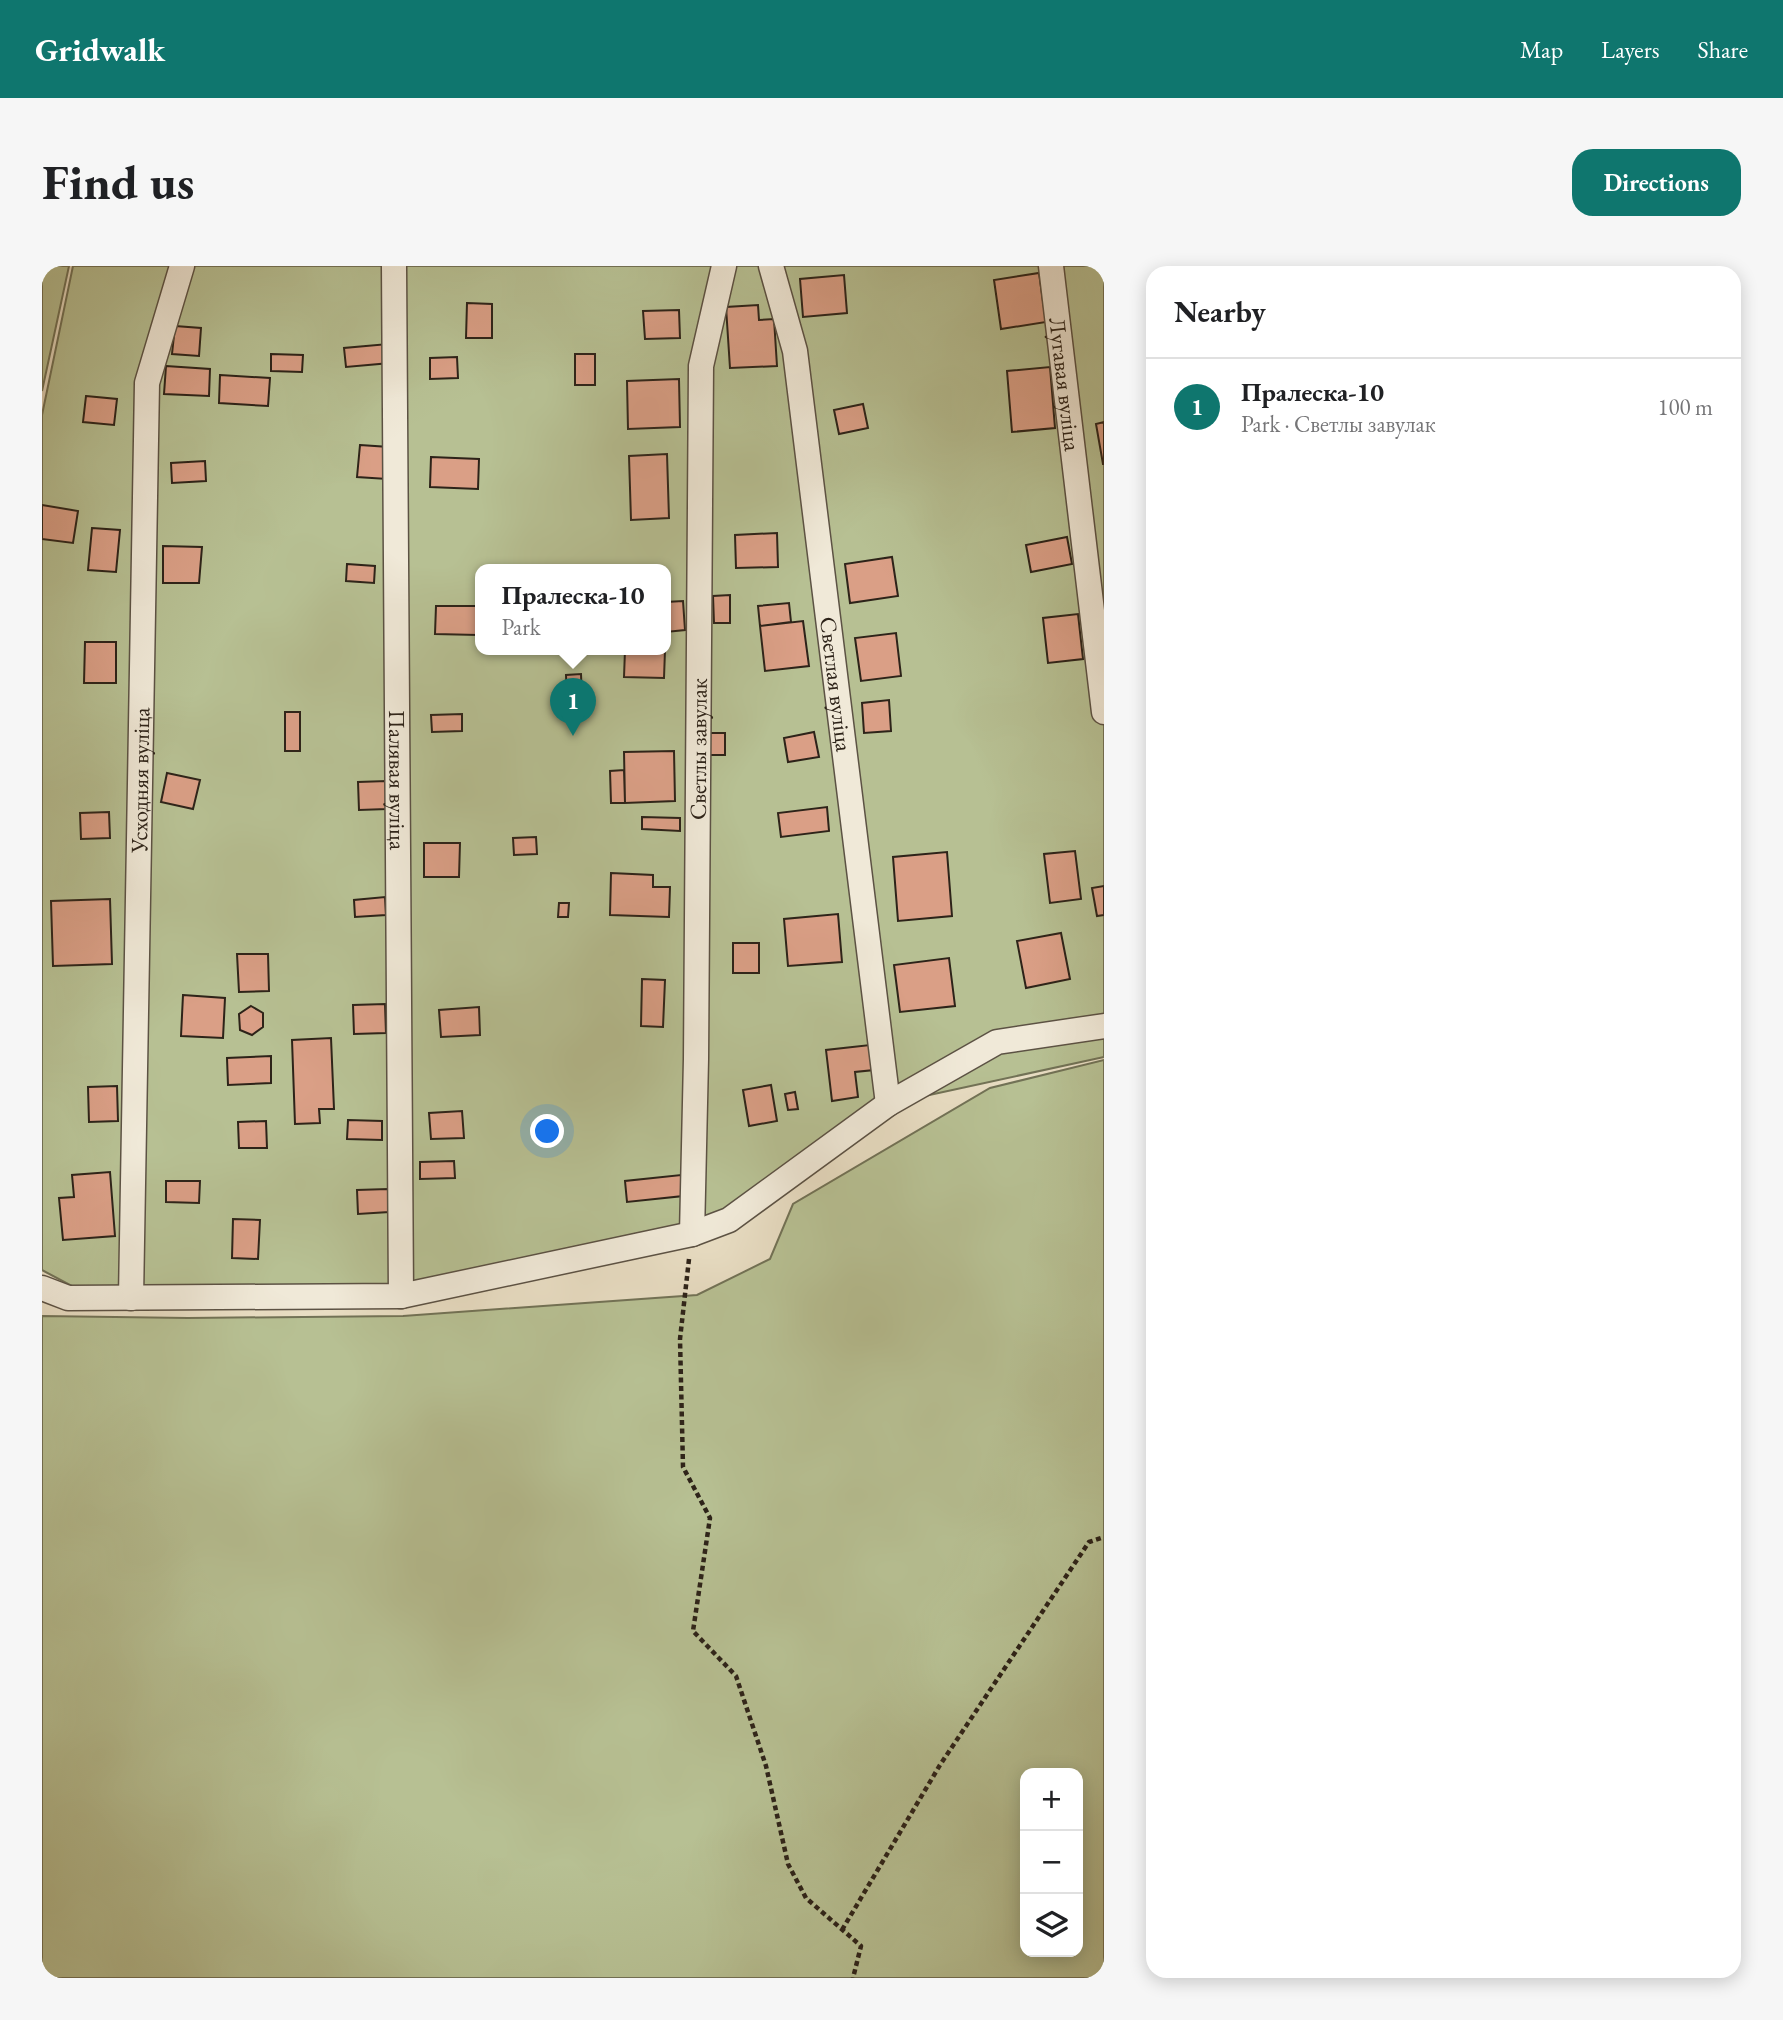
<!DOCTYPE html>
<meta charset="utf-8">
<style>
body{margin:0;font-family:"EB Garamond",serif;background:#f6f6f6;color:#202124}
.controls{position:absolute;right:21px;bottom:21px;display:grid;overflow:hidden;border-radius:14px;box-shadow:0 4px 18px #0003}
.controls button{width:63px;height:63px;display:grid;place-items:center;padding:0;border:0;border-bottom:2px solid #e0e0e0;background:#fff;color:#202124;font:35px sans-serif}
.you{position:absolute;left:506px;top:866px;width:24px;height:24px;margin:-18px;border:5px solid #fff;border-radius:50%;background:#1a73e8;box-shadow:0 0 0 10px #1a73e833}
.badge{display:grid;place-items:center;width:46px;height:46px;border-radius:50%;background:#0f766e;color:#fff;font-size:23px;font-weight:700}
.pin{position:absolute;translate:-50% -58px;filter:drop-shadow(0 2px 4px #0008)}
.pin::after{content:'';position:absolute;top:37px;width:24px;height:21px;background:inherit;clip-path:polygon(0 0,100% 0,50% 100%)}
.popup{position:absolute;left:433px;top:298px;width:196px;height:91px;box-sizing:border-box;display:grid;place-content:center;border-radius:14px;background:#fff;filter:drop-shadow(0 2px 5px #0005);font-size:23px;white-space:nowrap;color:#757577}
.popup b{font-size:26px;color:#202124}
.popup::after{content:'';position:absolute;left:50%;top:100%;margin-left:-14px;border:14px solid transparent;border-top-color:#fff}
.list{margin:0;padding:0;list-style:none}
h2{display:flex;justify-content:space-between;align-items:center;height:91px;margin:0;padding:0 28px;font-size:30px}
h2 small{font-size:23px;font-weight:400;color:#757577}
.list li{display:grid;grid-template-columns:46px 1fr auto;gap:21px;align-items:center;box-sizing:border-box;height:98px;padding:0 28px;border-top:2px solid #e0e0e0}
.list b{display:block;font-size:26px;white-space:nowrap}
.list p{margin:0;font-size:23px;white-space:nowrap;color:#757577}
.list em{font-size:23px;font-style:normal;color:#757577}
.icon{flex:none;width:38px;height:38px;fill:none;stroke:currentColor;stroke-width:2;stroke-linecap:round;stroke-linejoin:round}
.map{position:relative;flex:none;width:1062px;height:1712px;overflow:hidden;border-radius:21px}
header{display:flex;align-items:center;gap:42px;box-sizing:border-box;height:98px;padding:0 35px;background:#0f766e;color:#fff}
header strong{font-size:33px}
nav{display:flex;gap:38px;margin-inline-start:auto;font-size:24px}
.intro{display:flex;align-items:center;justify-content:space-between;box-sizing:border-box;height:168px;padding:0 42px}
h1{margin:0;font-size:49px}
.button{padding:18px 32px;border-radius:21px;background:#0f766e;color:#fff;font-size:24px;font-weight:700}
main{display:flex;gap:42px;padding:0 42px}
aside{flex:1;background:#fff;border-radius:21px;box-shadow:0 4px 18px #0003}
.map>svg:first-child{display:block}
.green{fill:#b7c093;stroke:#727256;stroke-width:2;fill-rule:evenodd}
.building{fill:#da9f86;stroke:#2d2319;stroke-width:2}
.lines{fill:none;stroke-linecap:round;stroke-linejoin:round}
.minor-casing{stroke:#5c5244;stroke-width:27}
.path{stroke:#2d2319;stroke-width:4.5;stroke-dasharray:5 3.5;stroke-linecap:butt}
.minor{stroke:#f0e9d8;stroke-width:24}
.labels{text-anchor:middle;stroke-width:6;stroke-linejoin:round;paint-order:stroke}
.street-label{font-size:23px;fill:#2d2319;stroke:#f0e9d8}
</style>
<header>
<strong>Gridwalk</strong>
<nav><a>Map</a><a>Layers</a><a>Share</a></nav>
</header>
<div class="intro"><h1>Find us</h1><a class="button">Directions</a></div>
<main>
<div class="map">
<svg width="1062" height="1712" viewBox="0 0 1062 1712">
<rect width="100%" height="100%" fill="#e8ddc3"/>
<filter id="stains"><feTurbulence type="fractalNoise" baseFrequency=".00286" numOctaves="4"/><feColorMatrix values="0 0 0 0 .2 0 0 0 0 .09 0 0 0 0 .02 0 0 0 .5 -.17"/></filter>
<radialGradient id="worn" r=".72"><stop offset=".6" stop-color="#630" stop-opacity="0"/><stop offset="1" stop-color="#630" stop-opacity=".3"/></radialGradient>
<path class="green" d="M0,0H27L0,125Z
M31,0H1062V791L846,838L686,946L359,1032L73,1043L0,1004V149ZM438,304H624V384H438Z
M1062,794V1712H0V1050L146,1052L361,1050L655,1029L728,993L751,938L948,822ZM1036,1507V1686H983V1507Z"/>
<path class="building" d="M997,7L1004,56L959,63L952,14Z
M802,9L805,47L761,51L758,13Z
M425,37L450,38V72H424Z
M716,39L717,54L732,53L735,100L688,102L684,41Z
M637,44L638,72L603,73L601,45Z
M133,60L159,62L157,90L130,88Z
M346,78L348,97L304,101L302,82Z
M229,88L261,89L260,106L229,105Z
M533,88H553V119H533Z
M415,91L416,112L388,113V92Z
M124,100L168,103L167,130L122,128Z
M1008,101L1013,162L970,166L965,105Z
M178,109L228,112L226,140L177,137Z
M637,113L638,161L586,163L585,115Z
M44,130L75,133L72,159L41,156Z
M821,138L826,162L797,168L792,144Z
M1062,156V198H1061L1054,158Z
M318,179L347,181L345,213L315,211Z
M625,188L627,252L589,254L587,190Z
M389,191L437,193L436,223L388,221Z
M163,195L164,215L130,217L129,197Z
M0,239L36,245L31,277L0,273Z
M50,262L78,264L74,306L46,304Z
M735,267L736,301L694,302L693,269Z
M1025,271L1030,298L989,306L984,279Z
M121,280L160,281L157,317H121Z
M850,291L856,330L808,337L803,298Z
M305,298L333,300L332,317L304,315Z
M688,329V357H672L671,330Z
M641,335L643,364L624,366V336Z
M747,337L749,356L718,360L716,340Z
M394,340H436V369L393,368Z
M1036,348L1041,393L1006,397L1001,352Z
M761,355L767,400L723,405L718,360Z
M854,367L859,410L819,415L813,372Z
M43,376H74V417H42Z
M523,384H539L540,392L523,393Z
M583,384H623L622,412L582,411Z
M539,408L540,434L525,435L524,409Z
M847,434L849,465L822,467L820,437Z
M243,446H258V485H243Z
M420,448V465L390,466L389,449Z
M772,466L777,491L746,496L742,472Z
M668,467H683V489H668Z
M632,485L633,535L583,537L582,486Z
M582,504L583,537H569L568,505Z
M125,507L158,514L151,543L119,536Z
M345,515V543L317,544L316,516Z
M785,541L787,565L739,571L736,547Z
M67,546L68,572L39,573L38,547Z
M600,551L638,552V565L600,563Z
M494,571L495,588L472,589L471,572Z
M382,577H418L417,611H382Z
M1033,585L1039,633L1008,637L1002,588Z
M905,586L910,650L856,655L851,591Z
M569,607L611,609V621H628L627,651L568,649Z
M1062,620V649L1055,650L1050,622Z
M343,631L344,649L313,651L312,634Z
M68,633L70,698L11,700L9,635Z
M517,637H527L526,651H516Z
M796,648L800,696L746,700L742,653Z
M1019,667L1028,713L984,722L975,675Z
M691,677H717V707H691Z
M195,688H226L227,725L197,726Z
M907,692L913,740L858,746L852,699Z
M600,713L623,714L621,761L599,760Z
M141,729L183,732L181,772L139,770Z
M343,738L344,767L312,768L311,739Z
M209,740L221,747V761L210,769L198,764L197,748Z
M437,741L438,769L399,771L397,744Z
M289,772L292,843H277L278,857L253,858L250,774Z
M828,779L832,804L813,806L816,831L790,835L784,784Z
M229,790V817L186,819L185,792Z
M729,819L735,855L707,860L701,824Z
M75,820L76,855L47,856L46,821Z
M753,826L756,843L746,844L743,828Z
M420,845L422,872L389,873L387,847Z
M306,854L340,855V874L305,873Z
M224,855L225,882H197L196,856Z
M412,895L413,912L378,913V896Z
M68,906L73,970L21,974L17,932L32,931L30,909Z
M639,909L641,930L585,936L583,915Z
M124,915H158L157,937L124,936Z
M346,923L347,946L316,948L315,924Z
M191,953L218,954L216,993L190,992Z"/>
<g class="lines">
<g class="minor-casing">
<g id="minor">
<path id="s1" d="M352,0L359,1030"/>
<path id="s2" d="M729,0L753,85L846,838"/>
<path id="s3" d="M1009,0L1062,446"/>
<path id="s4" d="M650,968L654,793L659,100L682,0"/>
<path d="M0,1022L26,1032L359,1030L650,968L687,954L846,838L955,776L1062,760"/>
<path id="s5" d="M89,1032L105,117L140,0"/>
</g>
</g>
<path class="path" d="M647,993L638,1073L641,1201L668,1252L651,1365L694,1410L724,1500L746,1598L764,1632L819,1680L811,1712
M800,1664L898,1499L1047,1276L1062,1271"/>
<use href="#minor" class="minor"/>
</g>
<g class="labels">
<g class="street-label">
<text dy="8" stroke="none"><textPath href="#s3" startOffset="119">Лугавая вуліца</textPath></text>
<text dy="8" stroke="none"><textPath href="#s2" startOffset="424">Светлая вуліца</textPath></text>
<text dy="8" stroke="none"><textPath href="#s4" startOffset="485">Светлы завулак</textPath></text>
<text dy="8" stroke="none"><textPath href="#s5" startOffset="518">Усходняя вуліца</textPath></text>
<text dy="8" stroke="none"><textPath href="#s1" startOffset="514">Палявая вуліца</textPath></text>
</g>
</g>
<rect width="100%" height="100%" filter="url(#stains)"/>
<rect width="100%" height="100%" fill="url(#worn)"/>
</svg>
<div class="controls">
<button>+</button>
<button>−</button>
<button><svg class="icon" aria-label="layers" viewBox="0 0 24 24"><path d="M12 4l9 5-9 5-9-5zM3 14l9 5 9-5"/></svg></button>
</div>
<div class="you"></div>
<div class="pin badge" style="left:531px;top:470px">1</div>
<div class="popup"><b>Пралеска-10</b>Park</div>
</div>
<aside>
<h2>Nearby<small></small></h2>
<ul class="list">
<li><span class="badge">1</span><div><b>Пралеска-10</b><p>Park · Светлы завулак</p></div><em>100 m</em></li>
</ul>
</aside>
</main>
